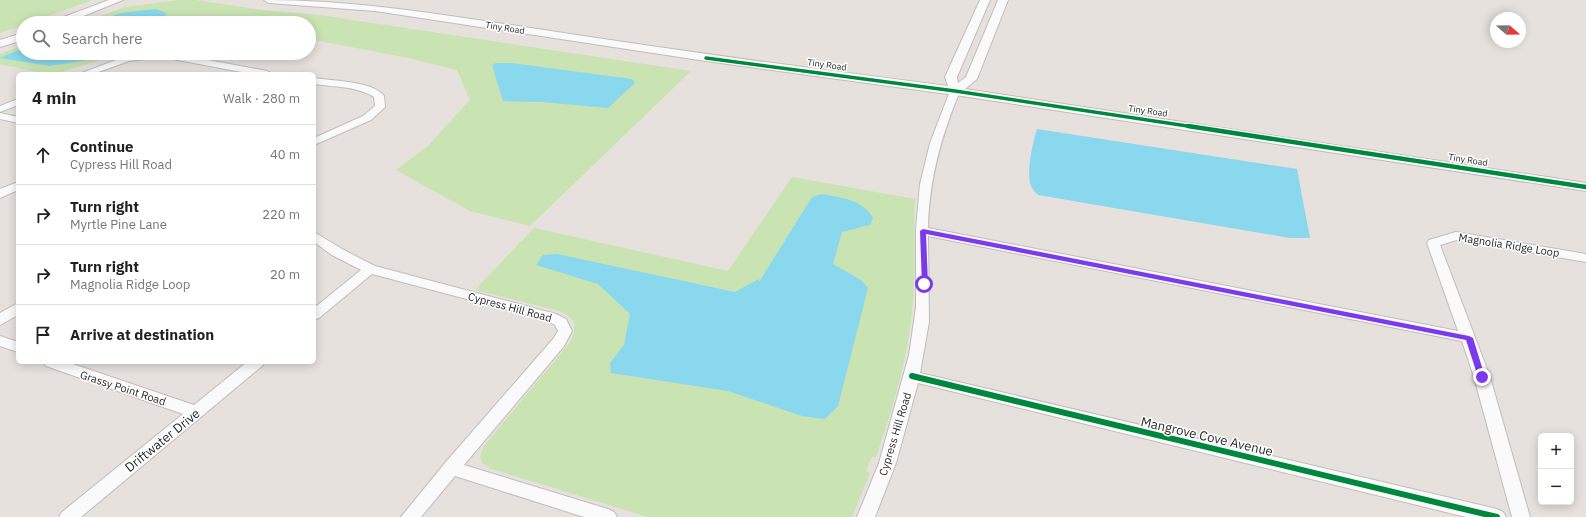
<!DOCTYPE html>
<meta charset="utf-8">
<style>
body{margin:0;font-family:"IBM Plex Sans",sans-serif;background:#f2f2f2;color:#222}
.controls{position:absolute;right:12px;bottom:12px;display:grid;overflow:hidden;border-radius:6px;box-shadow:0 2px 10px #0003}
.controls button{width:36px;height:36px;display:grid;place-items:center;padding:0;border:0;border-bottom:1px solid #e0e0e0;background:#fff;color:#222;font:20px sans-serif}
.compass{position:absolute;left:1490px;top:12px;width:36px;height:36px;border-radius:50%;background:#fff;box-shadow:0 2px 10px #0003;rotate:110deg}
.stop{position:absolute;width:12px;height:12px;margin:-9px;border:3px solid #7c3aed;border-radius:50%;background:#fff}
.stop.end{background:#7c3aed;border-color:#fff;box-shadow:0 1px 4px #0008}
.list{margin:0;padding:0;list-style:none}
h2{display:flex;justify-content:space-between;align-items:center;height:52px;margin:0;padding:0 16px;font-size:17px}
h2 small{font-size:13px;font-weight:400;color:#767676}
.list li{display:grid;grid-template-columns:26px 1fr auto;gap:12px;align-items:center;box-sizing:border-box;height:60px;padding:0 16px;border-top:1px solid #e0e0e0}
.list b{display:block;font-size:15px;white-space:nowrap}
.list p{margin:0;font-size:13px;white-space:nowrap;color:#767676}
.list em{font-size:13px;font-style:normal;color:#767676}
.icon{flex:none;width:22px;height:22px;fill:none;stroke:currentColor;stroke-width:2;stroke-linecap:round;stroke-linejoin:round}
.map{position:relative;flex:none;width:1586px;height:517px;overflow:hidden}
.search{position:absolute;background:#fff;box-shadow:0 2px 10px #0003;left:16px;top:16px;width:300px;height:44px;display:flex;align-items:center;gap:10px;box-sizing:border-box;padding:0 14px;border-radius:22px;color:#767676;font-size:15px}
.panel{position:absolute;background:#fff;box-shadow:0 2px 10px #0003;left:16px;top:72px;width:300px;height:292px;border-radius:6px}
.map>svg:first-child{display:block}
.green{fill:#c9e3b2}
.water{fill:#8ad8ed}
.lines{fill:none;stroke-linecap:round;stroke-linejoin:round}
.minor-casing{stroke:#bfbdbe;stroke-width:2}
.tertiary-casing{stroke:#bfbdbe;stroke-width:2}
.minor{fill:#fbfafa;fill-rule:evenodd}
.tertiary{fill:#fbfafa;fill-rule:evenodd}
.cycleway-far2-casing{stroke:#fff;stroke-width:5}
.cycleway-far1-casing{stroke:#fff;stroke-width:7}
.cycleway-casing{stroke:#fff;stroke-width:8}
.cycleway-far2{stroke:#00873e;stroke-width:3.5}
.cycleway-far1{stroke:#00873e;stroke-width:4.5}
.cycleway{stroke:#00873e;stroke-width:6}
.route{fill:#7c3aed}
.labels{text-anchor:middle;stroke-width:3;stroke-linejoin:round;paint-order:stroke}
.far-street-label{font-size:9px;fill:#272727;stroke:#fff}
.street-label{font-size:11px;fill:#272727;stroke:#fff}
.near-street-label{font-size:13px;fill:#272727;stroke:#fff}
</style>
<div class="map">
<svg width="1586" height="517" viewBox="0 0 1586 517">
<rect width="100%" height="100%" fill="#e6e1dc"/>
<path class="green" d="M0,0H92L29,23H23V25L0,33Z
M179,0H195L263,10L320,15L691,71L530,226L470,211L396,170L428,146L470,100L457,70L409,58L309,39V23H82L125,7Z
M23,45V53H120L57,74H46L0,64V54Z
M792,177L915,199C913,233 916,266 913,300C909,354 894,406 876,457H872L866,471L870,473L852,517H648L492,469L482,463L480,456L484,446L571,341C577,324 576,318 559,311L475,290L534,228L728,271Z"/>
<path class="water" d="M155,9L166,13L167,20L155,23H92L121,13Z
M23,48V53H107L81,61L50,66L0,58Z
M496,63H511L632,79L635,83L608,108L541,102L503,101L492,65Z
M1037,129L1297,169L1310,238H1290L1038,195C1036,193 1033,190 1032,188C1025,177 1033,141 1037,129Z
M822,194C842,198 862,199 873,218L870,225L842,232L833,264L861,280L868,288L838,406L825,419L802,416L728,391L611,373L610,363L624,345L630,314L598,284L536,265L543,255L557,254L735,292L759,279V282L812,197Z"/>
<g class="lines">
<g class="minor-casing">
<path id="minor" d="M150,53H171L267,71L272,74H252L162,57L129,61L93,74H79L124,57Z
M314,78C332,81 373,81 384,96L385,107L371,120L314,145V138L363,116L375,106L374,97C357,86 333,87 314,84Z
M955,88L960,91C941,136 929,180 928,228L1458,331L1427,243L1429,240L1456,232L1586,254V262L1457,240L1440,245L1490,377L1530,517H1512L1474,377L1462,341L928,236L929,322L920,373L1497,509L1503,512L1506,517H1466L918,383L896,463L875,517H857L879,463L909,355L916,307V229L920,184L930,143L950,91Z
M18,99V105L0,112V106Z
M0,113L18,117V123L0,119Z
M18,182V190L0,198V189Z
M314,232L342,249L375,266L556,314L566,319L572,331L564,346L464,465L608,509L614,512L617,517H584L455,476L421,517H401L445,463L553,339L558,331L555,325L546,320L372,274L319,318L314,320V308L361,270L332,255L314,242Z
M18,303V315L0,325V313Z
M0,336L18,342V352L0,346Z
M43,362H67L194,405L247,362H265L262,366L81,517H59L62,512L183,414L46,366Z"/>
</g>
<g class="tertiary-casing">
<path id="tertiary" d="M109,0H123L66,23H52L53,21Z
M264,0C370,0 473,20 577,35C700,54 824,70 948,86L945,77L980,0H990L957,77L958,83L966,77L998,0H1008L977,79L965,89L1586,183V191L955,95L706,61L375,11L269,3Z
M23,33V40L0,47V40Z"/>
</g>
<use href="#minor" class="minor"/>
<use href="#tertiary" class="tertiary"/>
<g class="cycleway-far2-casing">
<path id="cycleway-far2" d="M706,58L955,91L1194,127"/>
</g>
<g class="cycleway-far1-casing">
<path id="cycleway-far1" d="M1188,126L1586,187"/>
</g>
<g class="cycleway-casing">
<path id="cycleway" d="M912,376L1497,517"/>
</g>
<use href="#cycleway-far2" class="cycleway-far2"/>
<use href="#cycleway-far1" class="cycleway-far1"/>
<use href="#cycleway" class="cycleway"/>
</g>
<path class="route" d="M923,229L1469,336L1473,338L1485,377L1482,380L1478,377L1466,340L926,234L928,284L922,286L920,231Z"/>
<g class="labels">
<g class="far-street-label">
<text transform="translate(505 28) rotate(9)" y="3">Tiny Road</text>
<text transform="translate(827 65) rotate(8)" y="3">Tiny Road</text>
<text transform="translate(1148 111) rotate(8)" y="3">Tiny Road</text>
<text transform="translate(1468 160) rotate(9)" y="3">Tiny Road</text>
</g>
<g class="street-label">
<text transform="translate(1509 245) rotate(9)" y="4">Magnolia Ridge Loop</text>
<text transform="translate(510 307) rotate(15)" y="4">Cypress Hill Road</text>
<text transform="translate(123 388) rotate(18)" y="4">Grassy Point Road</text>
<text transform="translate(895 434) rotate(-73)" y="4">Cypress Hill Road</text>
</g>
<g class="near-street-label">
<text transform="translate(1207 436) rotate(13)" y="5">Mangrove Cove Avenue</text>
<text transform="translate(162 440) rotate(-39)" y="5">Driftwater Drive</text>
</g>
</g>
</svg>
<div class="controls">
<button>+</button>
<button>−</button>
</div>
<svg class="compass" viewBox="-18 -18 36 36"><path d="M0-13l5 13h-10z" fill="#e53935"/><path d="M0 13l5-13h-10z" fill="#767676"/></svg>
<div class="stop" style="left:924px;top:284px"></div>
<div class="stop end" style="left:1482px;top:377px"></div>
<div class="search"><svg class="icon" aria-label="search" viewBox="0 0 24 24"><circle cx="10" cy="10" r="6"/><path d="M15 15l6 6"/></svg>Search here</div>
<section class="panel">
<h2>4 min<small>Walk · 280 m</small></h2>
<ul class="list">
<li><svg class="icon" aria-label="ahead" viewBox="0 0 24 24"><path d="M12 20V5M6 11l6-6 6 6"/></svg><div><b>Continue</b><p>Cypress Hill Road</p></div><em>40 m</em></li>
<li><svg class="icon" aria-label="right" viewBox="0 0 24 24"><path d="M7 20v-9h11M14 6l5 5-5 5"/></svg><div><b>Turn right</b><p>Myrtle Pine Lane</p></div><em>220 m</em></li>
<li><svg class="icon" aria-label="right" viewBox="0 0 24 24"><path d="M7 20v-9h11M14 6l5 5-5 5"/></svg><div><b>Turn right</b><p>Magnolia Ridge Loop</p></div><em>20 m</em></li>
<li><svg class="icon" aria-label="arrive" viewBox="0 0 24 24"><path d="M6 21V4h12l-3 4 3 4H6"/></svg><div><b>Arrive at destination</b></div></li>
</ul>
</section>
</div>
